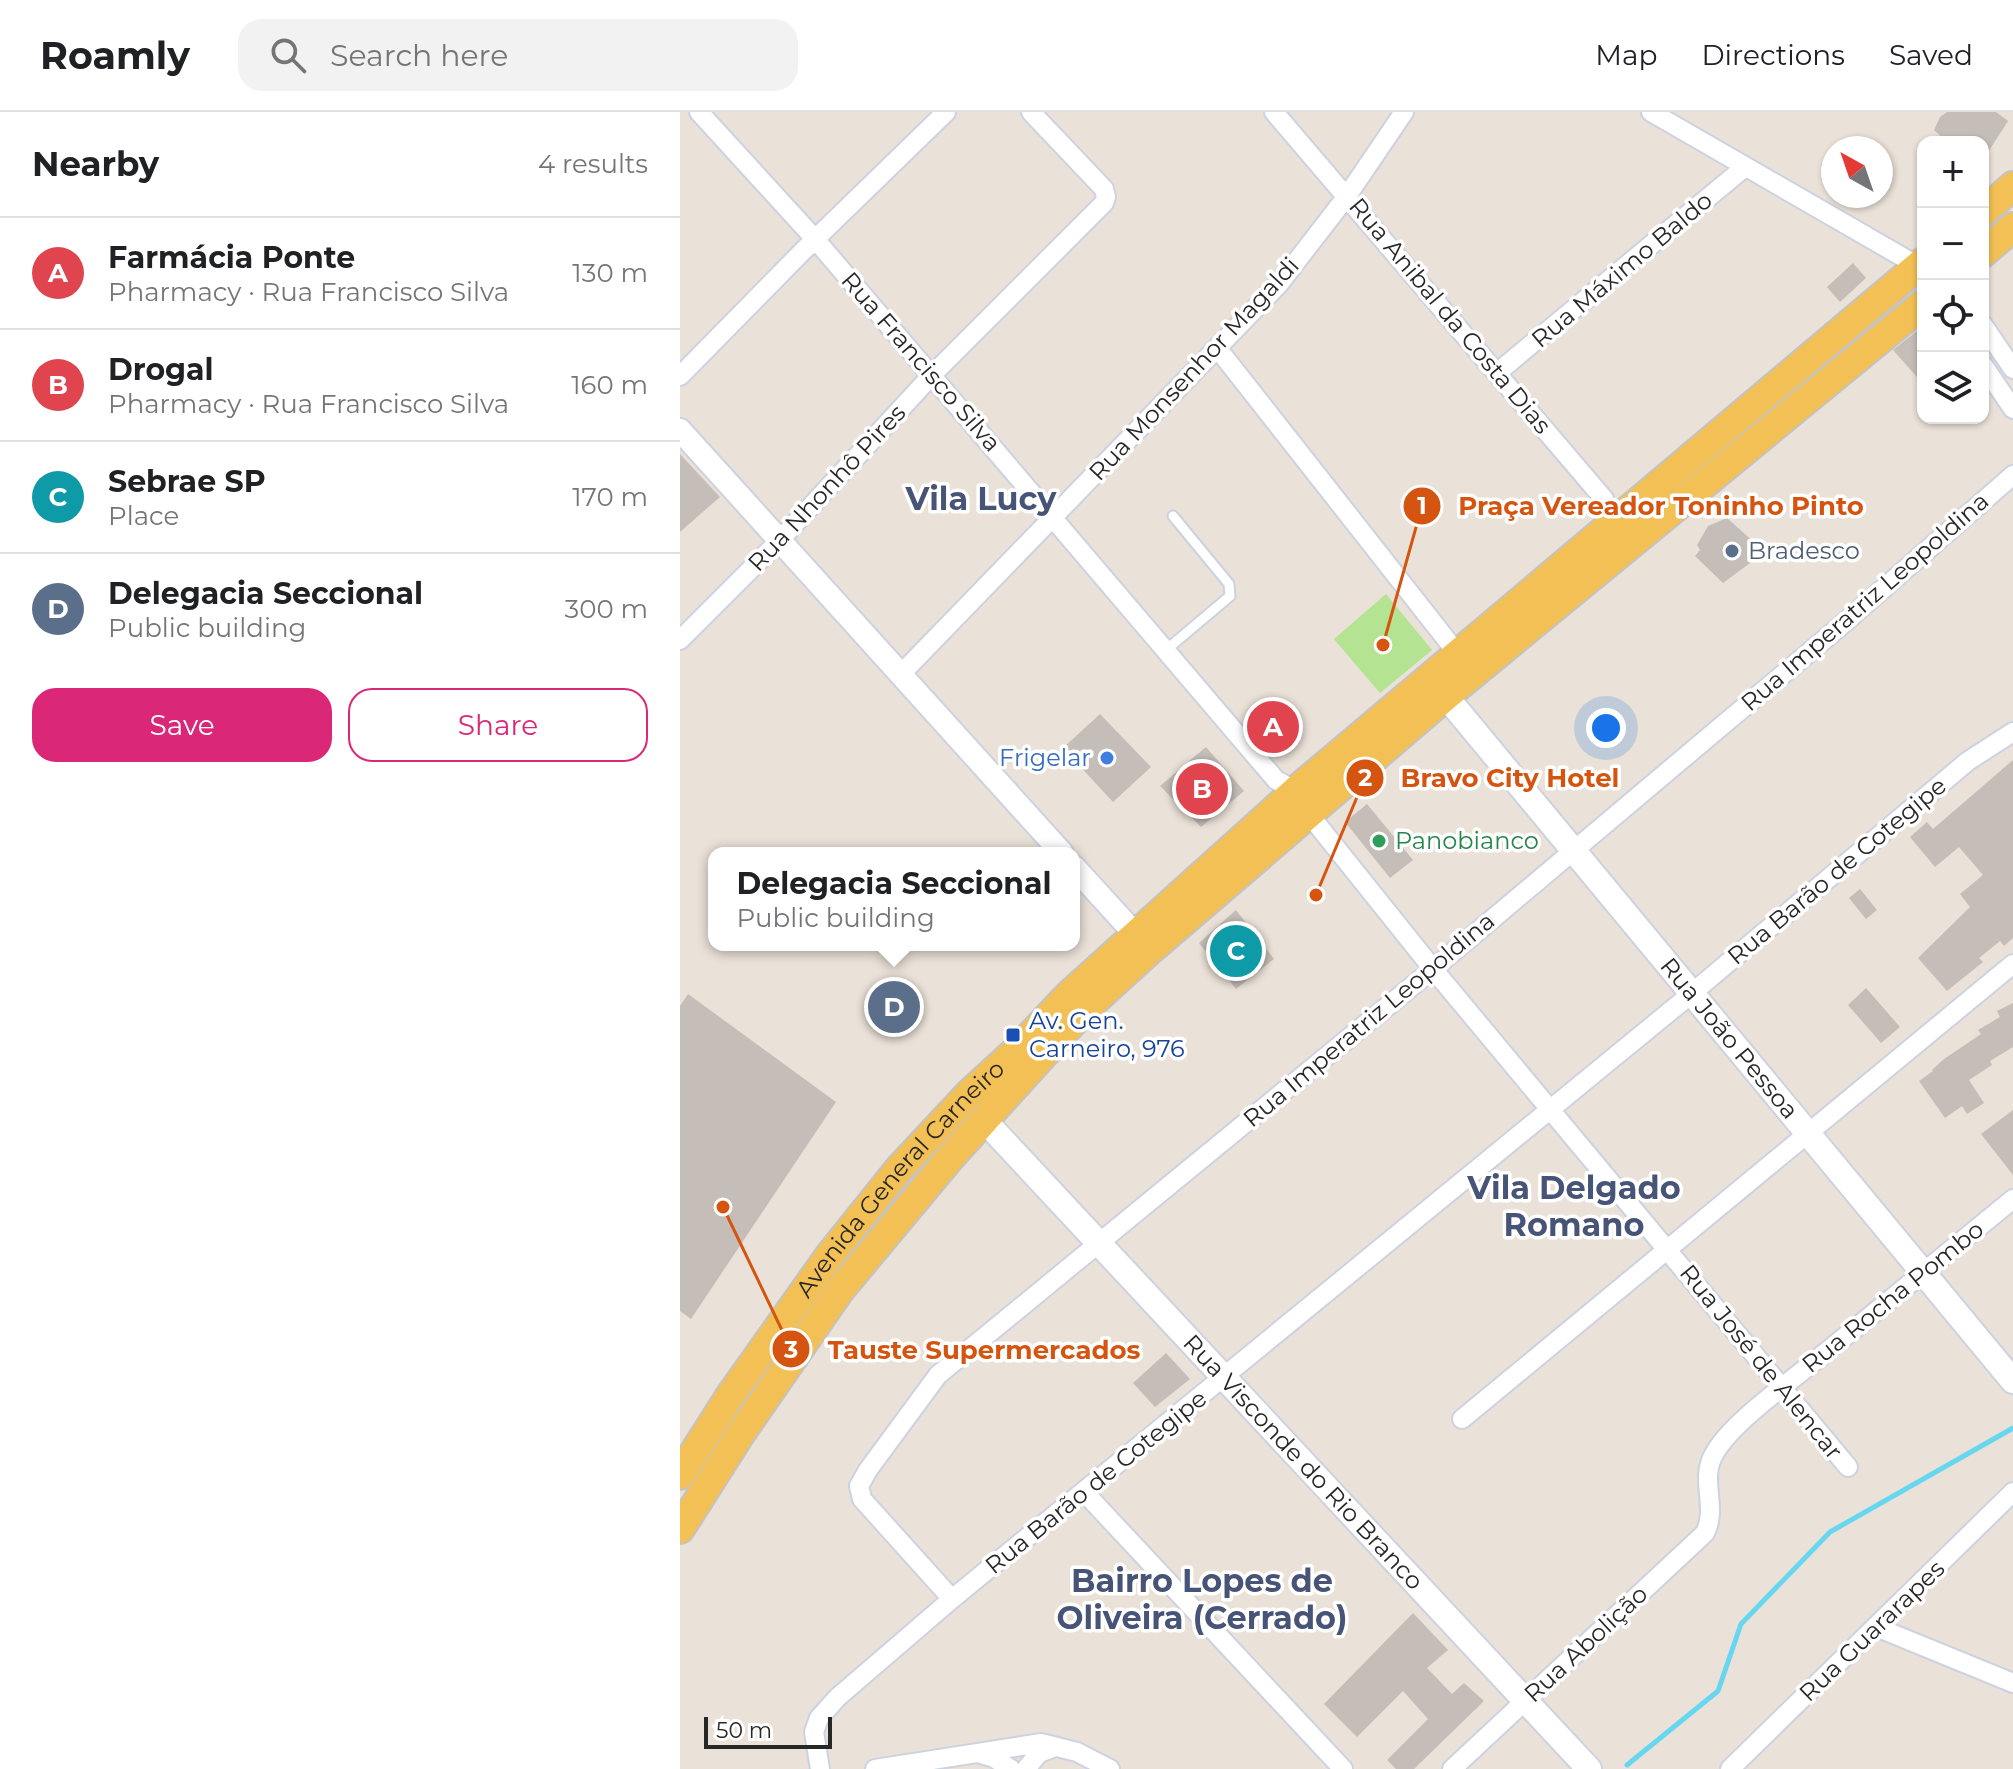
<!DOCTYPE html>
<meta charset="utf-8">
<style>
body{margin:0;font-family:Montserrat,sans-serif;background:#f2f2f2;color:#202124}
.controls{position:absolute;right:24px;top:24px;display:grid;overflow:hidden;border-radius:16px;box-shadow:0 2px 6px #0004}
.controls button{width:72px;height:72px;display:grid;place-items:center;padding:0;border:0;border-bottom:2px solid #e0e0e0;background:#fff;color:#202124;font:40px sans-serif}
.compass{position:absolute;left:1141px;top:24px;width:72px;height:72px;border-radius:50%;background:#fff;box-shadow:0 2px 6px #0004;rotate:320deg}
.scale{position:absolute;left:24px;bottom:20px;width:128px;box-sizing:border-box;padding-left:8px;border:4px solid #272727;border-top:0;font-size:22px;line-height:28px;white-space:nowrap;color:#272727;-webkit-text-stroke:6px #fff;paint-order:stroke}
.you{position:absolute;left:926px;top:616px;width:28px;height:28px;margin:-20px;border:6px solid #fff;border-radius:50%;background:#1a73e8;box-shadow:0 0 0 12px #1a73e833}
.badge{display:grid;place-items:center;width:52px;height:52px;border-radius:50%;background:#db2777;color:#fff;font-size:26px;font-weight:700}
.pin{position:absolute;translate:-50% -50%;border:4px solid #fff;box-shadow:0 2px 8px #0006}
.popup{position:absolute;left:28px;top:735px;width:372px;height:104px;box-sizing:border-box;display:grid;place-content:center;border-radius:16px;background:#fff;filter:drop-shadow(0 2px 6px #0005);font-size:26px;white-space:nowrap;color:#757577}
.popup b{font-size:30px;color:#202124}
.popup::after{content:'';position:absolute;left:50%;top:100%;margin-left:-16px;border:16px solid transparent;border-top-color:#fff}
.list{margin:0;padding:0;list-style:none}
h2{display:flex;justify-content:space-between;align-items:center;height:104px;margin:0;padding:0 32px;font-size:34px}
h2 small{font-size:26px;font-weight:400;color:#757577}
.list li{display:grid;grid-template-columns:52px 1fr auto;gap:24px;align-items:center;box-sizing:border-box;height:112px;padding:0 32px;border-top:2px solid #e0e0e0}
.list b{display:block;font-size:30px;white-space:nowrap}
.list p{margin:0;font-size:26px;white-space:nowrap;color:#757577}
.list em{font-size:26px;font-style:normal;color:#757577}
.actions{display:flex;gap:16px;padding:24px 32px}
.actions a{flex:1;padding:18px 0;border:2px solid #db2777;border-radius:24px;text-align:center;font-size:28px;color:#db2777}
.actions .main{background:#db2777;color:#fff}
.icon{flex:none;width:44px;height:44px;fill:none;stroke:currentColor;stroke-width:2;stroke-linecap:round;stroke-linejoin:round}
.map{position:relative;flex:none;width:1333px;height:1657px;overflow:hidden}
header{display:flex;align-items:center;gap:48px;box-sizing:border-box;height:112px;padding:0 40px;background:#fff;border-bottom:2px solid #e0e0e0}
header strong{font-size:38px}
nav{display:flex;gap:44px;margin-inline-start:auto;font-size:28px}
.search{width:560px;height:72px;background:#f2f2f2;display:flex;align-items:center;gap:20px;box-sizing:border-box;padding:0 28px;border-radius:24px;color:#757577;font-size:30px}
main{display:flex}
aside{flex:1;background:#fff}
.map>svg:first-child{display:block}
.green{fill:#b4e392}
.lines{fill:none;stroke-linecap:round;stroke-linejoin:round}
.stream{stroke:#67d7f0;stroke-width:5}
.building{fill:#c5beb8}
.service-casing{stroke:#cdd2e1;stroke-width:13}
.minor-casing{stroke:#cdd2e1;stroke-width:22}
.tertiary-casing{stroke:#cdd2e1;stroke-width:26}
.secondary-casing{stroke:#cdd2e1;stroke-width:28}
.primary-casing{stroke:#c3c3c3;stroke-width:32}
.service{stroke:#fff;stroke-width:9}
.minor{stroke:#fff;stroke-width:18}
.tertiary{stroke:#fff;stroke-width:22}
.secondary{stroke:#fff;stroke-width:24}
.primary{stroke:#f2c054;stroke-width:28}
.service-dot{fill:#5c6f8a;stroke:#fff;stroke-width:3}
.shop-dot{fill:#3f7fe0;stroke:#fff;stroke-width:3}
.leisure-dot{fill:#2e9e5b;stroke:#fff;stroke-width:3}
.transit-dot{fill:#1a4fb4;stroke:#fff;stroke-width:3}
.labels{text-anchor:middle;stroke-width:7;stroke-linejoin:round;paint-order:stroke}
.street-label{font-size:24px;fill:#272727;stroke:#fff}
.service-label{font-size:24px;fill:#4e5e75;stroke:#fff;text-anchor:start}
.shop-label{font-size:24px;fill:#366cbe;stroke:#fff;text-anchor:end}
.leisure-label{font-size:24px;fill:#27864d;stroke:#fff;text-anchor:start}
.transit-label{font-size:24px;fill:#164399;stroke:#fff;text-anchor:start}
.district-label{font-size:32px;font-weight:bold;fill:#475477;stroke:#fff}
.leader{fill:none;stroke:#d5540f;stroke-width:3}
.callout-dot{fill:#d5540f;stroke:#fff;stroke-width:3}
.mark-label{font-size:24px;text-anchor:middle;font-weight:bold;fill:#fff}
.callout-label{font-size:26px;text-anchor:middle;font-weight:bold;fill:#d5540f;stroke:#fff;stroke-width:7;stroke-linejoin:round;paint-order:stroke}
</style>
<header>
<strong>Roamly</strong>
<div class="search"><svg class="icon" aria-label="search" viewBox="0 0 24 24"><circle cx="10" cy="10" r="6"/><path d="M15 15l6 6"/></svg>Search here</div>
<nav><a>Map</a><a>Directions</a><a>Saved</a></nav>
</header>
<main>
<aside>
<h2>Nearby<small>4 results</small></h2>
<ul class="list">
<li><span class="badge" style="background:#e0444e">A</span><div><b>Farmácia Ponte</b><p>Pharmacy · Rua Francisco Silva</p></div><em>130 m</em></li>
<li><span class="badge" style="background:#e0444e">B</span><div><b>Drogal</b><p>Pharmacy · Rua Francisco Silva</p></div><em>160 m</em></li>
<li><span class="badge" style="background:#0f9aa8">C</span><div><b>Sebrae SP</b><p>Place</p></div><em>170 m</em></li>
<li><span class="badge" style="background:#5c6f8a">D</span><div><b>Delegacia Seccional</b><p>Public building</p></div><em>300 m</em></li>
</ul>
<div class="actions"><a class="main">Save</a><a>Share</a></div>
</aside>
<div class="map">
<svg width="1333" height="1657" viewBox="0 0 1333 1657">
<rect width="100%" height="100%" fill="#eae1d8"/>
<path class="green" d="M706,482L752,538L700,581L654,527Z"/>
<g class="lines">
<path class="stream" d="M947,1653L1038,1579L1061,1512L1150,1420L1333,1316"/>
</g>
<path class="building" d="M1267,0H1316L1328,9L1303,48V30H1267L1254,18L1260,5Z
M1173,151L1186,166L1160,190L1147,175Z
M1243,214V272L1213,238Z
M0,342L40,385L0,420Z
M1047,406L1085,440L1043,471L1015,444L1020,438L1017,433L1028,414Z
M586,588L619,625L600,643L568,604Z
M420,602L471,655L433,690L383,636Z
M526,635L564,679L521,715L480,674Z
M1333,648V826L1324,834L1320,829L1299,846L1303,850L1267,879L1238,846L1290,795L1280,782L1303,763L1279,735L1255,755L1230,725L1247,710L1253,717Z
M687,692L733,748L710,766L665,710Z
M1180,777L1197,798L1186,807L1169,786Z
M556,798L594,847L556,877L519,831Z
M1186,876L1220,915L1201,931L1168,893Z
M8,882L156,990L11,1207L0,1199V894Z
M1333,891V935L1310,949L1312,953L1289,968L1304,991L1287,1002L1282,994L1265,1006L1239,969L1253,959L1252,958L1264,947L1301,922L1298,918L1320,905L1317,899Z
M1333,998V1063L1301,1022Z
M486,1241L510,1267L475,1295L453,1271Z
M733,1501L768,1538L747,1556L772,1582L784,1571L804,1589L734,1657H716L707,1648L748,1607L723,1579L677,1625L644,1592Z"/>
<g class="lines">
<g class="service-casing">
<path id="service" d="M486,538L550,484L549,472L493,404"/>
</g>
<g class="minor-casing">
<path id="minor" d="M19,0L135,127L596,668L607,674L620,675
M594,0L924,387L928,402L926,416
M971,0L1238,154
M1303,213L1333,257
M538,237L777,541
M1303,253L1333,297
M818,260L1065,55
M0,264L123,139L266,0
M0,528L99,429L251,264L424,91L426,85L424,77L351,0
M221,562L599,172L667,84L724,0
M628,701L753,857L1168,1355
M782,1307L1333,852
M405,1381L663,1657
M272,1487L182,1387L179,1374L188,1358L258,1263L753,857L1164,511L1333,363
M1196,1515L1333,1571
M298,1641L314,1646L331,1657
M140,1657L134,1620L139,1606L158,1585L272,1487L999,892L1288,649L1333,620
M195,1657L361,1631L397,1640L430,1657
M346,1657L359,1641L375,1635
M772,1657L1025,1421C1038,1396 1020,1369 1033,1344C1048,1314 1103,1275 1130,1253C1198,1198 1266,1142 1333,1087
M1050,1657L1333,1380"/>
</g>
<g class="tertiary-casing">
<path id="tertiary" d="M0,318L382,741
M394,755L466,834"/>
</g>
<g class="secondary-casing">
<g id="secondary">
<path id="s1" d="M749,579L766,584L773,593L1333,1269"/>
<path id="s2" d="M304,1008L909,1657"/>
</g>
</g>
<g class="primary-casing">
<g id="primary">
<path d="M1303,100L1333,74"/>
<path d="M1303,141L1333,115"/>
<path id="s3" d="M0,1363L50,1284L150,1143L219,1057L290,981L337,938L388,884L620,675L1243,150"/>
<path d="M0,1417L61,1321L160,1178L269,1047L402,900L470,838L766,584L1243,192"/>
</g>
</g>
<use href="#service" class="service"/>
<use href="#minor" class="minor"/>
<use href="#tertiary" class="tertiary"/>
<use href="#secondary" class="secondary"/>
<use href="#primary" class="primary"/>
</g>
<circle class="service-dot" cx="1052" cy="439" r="8"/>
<circle class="shop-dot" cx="427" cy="646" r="8"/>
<circle class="leisure-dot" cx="699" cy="729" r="8"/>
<rect class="transit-dot" x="325" y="915" width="16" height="16" rx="4"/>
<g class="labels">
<g class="street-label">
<text transform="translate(942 158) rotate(-40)" y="8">Rua Máximo Baldo</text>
<text transform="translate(770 204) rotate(50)" y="8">Rua Anibal da Costa Dias</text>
<text transform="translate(241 250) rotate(49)" y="8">Rua Francisco Silva</text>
<text transform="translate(514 257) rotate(-47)" y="8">Rua Monsenhor Magaldi</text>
<text transform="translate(147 376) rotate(-47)" y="8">Rua Nhonhô Pires</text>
<text transform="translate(1185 490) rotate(-41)" y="8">Rua Imperatriz Leopoldina</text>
<text transform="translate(1157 759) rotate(-40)" y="8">Rua Barão de Cotegipe</text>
<text transform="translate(689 908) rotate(-40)" y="8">Rua Imperatriz Leopoldina</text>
<text dy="8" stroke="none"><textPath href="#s1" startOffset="462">Rua João Pessoa</textPath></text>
<text dy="8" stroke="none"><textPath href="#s3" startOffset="370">Avenida General Carneiro</textPath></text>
<text transform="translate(1213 1185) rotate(-39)" y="8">Rua Rocha Pombo</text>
<text transform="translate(1081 1250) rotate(51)" y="8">Rua José de Alencar</text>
<text dy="8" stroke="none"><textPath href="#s2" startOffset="468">Rua Visconde do Rio Branco</textPath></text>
<text transform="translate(416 1370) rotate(-39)" y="8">Rua Barão de Cotegipe</text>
<text transform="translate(1192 1519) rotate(-44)" y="8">Rua Guararapes</text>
<text transform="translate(906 1532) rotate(-43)" y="8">Rua Abolição</text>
</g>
<g class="service-label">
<text x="1068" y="447">Bradesco</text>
</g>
<g class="shop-label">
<text x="411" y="654">Frigelar</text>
</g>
<g class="leisure-label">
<text x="715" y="737">Panobianco</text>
</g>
<g class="transit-label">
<text x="349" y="917">Av. Gen.<tspan x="349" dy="28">Carneiro, 976</tspan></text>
</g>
<g class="district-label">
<text x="301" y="398">Vila Lucy</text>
<text x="894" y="1087">Vila Delgado<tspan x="894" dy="37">Romano</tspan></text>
<text x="522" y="1480">Bairro Lopes de<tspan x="522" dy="37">Oliveira (Cerrado)</tspan></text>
</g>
</g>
<path class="leader" d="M703 533L742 394M636 783L685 666M43 1095L111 1237"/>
<g class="callout-dot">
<circle cx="703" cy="533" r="8"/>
<circle cx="636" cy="783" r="8"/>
<circle cx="43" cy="1095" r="8"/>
<circle cx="742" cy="394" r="20"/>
<circle cx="685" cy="666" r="20"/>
<circle cx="111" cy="1237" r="20"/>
</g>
<g class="mark-label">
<text x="742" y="402">1</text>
<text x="685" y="674">2</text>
<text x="111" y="1246">3</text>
</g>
<g class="callout-label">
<text x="981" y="403">Praça Vereador Toninho Pinto</text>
<text x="830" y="675">Bravo City Hotel</text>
<text x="304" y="1247">Tauste Supermercados</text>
</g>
</svg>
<div class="controls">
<button>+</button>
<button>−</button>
<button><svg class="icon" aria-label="locate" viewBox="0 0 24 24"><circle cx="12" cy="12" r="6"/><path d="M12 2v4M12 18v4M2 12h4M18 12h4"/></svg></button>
<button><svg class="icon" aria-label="layers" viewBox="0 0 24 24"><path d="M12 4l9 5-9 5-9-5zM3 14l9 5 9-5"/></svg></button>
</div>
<svg class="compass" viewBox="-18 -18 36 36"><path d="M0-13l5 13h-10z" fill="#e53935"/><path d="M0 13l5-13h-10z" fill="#757577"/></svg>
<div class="scale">50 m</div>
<div class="you"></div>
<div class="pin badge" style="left:593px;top:615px;background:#e0444e">A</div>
<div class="pin badge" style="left:522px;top:677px;background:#e0444e">B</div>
<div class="pin badge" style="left:556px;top:839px;background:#0f9aa8">C</div>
<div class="pin badge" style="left:214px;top:895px;background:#5c6f8a">D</div>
<div class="popup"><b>Delegacia Seccional</b>Public building</div>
</div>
</main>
